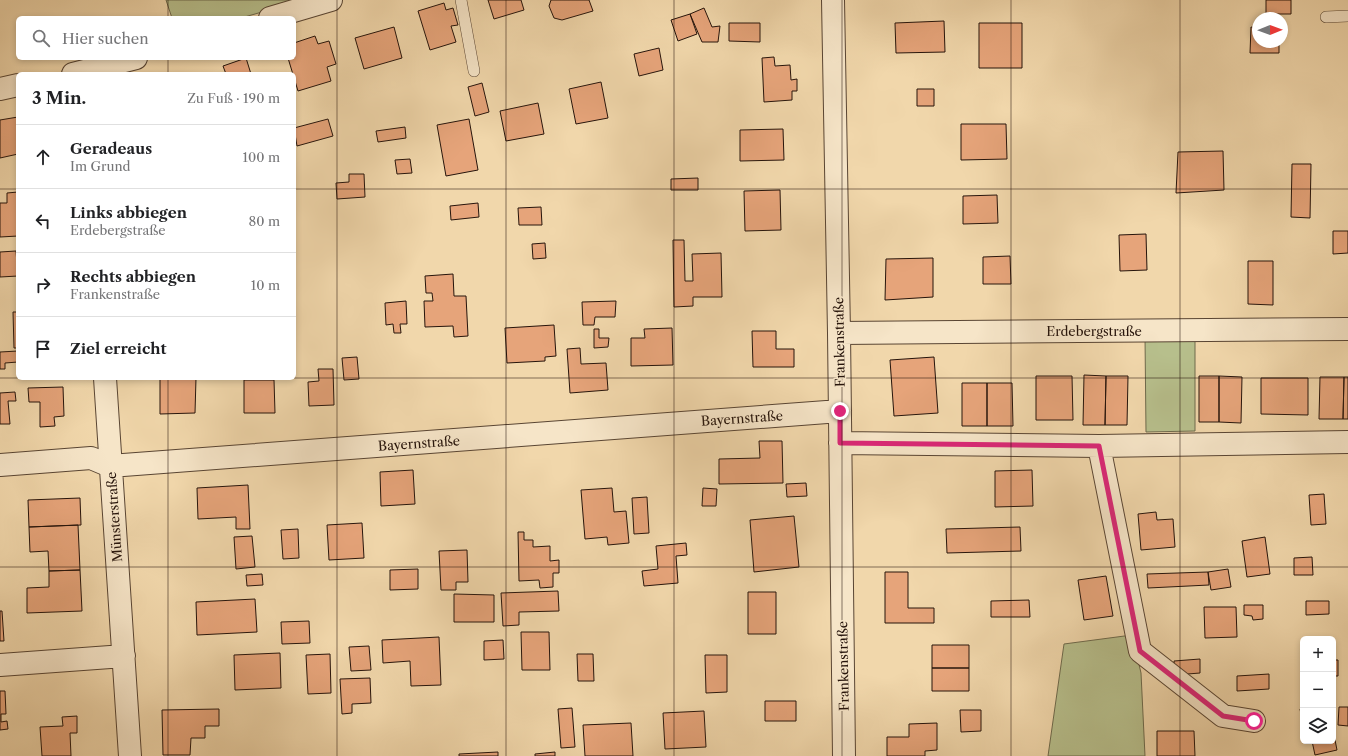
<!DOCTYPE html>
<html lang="de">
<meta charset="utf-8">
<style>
body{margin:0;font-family:"Libre Caslon Text",serif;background:#f6f6f6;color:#202124}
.controls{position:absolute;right:12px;bottom:12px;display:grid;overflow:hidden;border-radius:6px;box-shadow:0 2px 6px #0003}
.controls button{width:36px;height:36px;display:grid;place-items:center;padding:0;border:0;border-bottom:1px solid #e0e0e0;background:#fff;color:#202124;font:20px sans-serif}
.compass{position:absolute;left:1252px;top:12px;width:36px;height:36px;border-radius:50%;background:#fff;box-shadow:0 2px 6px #0003;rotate:89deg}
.stop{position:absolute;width:12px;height:12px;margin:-9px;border:3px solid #db2777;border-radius:50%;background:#fff}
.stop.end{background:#db2777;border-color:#fff;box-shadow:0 1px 4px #0008}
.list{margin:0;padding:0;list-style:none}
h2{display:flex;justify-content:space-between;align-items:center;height:52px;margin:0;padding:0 16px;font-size:17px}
h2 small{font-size:13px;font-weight:400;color:#757577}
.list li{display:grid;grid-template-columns:26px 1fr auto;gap:12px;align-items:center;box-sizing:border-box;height:64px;padding:0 16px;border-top:1px solid #e0e0e0}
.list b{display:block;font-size:15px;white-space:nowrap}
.list p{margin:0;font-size:13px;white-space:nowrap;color:#757577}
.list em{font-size:13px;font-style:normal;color:#757577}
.icon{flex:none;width:22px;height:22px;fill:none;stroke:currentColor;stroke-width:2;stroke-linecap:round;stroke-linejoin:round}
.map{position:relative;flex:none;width:1348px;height:756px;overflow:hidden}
.search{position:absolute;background:#fff;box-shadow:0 2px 6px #0003;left:16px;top:16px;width:280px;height:44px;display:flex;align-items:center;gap:10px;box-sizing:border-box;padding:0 14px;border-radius:6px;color:#757577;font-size:15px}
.panel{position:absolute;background:#fff;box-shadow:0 2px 6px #0003;left:16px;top:72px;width:280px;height:308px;border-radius:6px}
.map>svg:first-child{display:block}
.green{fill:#b7bf8c;stroke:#6e6a4c}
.building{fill:#e6a47a;stroke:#26140b}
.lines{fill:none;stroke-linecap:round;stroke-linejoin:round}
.lane-casing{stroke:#594533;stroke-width:12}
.street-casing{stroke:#594533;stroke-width:24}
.lane{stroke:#f6e5c8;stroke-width:11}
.street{stroke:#f6e5c8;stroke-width:22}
.route{stroke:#db2777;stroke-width:5}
.grid{fill:none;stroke:#26140b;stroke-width:1;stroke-opacity:0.55}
.labels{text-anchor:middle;stroke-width:3;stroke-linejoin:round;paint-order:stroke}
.street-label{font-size:13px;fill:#26140b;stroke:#f6e5c8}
</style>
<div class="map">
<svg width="1348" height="756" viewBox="0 0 1348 756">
<rect width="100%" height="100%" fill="#f1d7ab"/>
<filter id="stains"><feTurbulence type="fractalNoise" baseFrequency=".005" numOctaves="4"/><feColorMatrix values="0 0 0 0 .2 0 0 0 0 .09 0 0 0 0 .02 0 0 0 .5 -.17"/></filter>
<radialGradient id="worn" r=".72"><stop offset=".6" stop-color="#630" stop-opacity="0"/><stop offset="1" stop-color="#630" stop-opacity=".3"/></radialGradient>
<path class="green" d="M166,0H304L241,18H172Z
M1145,337H1195V431L1146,432Z
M1132,635L1141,673L1145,756H1048L1064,644Z"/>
<path class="building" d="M488,0H521L524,10L494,19Z
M551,0H589L593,11L562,20L554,18L549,6Z
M1266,0H1291V14H1266Z
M444,3L446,10L453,8L458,25L451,26L456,42L430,50L418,11Z
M704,8L712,27L720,26L718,42H702L690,14Z
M690,14L697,34L678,41L671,20Z
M944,21L945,52L896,53L895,23Z
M729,23H760V42L729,41Z
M979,23H1022V68H979Z
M394,27L402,58L364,69L355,38Z
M1251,27L1258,28V42H1279V53H1250Z
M315,36L318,44L329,41L336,64L327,67L331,81L298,91L288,58H294V43Z
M659,48L663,70L639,76L634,54Z
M774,57L775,66L790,65L791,80L797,79V91H792V100L764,102L762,58Z
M246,58L251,74H226L223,66Z
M601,82L608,118L576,124L569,89Z
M482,83L489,112L475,116L468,87Z
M917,89H934V106H917Z
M538,103L544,134L506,141L500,111Z
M18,117V154L0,158V120Z
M328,119L333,136L297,146L294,128Z
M469,119L478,170L446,176L437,125Z
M961,124H1006L1007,159L961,160Z
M405,127L406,138L378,142L376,131Z
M783,129L784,160L740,161V130Z
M1223,151L1224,190L1176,193L1178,152Z
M410,159L412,173L397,174L395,160Z
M1292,164H1311L1310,218L1291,217Z
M349,174H364L365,197L337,199L336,183L349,182Z
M698,178V190H671V179Z
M780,190L781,230L745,231L744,191Z
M18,192V236L0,237V203H7V193Z
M997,195L998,223L963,224V196Z
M478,203L479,217L451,220L450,206Z
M541,207L542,225H519L518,208Z
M1333,231H1348V253L1333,254Z
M1146,234L1147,270L1120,271L1119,235Z
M673,240H684L685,281H693L692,254L721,253L722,297H693V306L674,307Z
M545,243L546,258L533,259L532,244Z
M16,251L18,276L0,277V252Z
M1010,256L1011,284H983V257Z
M933,258V297L885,300L886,259Z
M1248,261H1273V305L1248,304Z
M453,274L454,296H466L468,336L454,337L453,326L425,327L424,301H433L432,293H426L425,276Z
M406,301L407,324H400L401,333H394L393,324L386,325L385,303Z
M616,301L615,317H595L594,325H583L582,302Z
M13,312H18V348H14Z
M554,325L556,356L545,357V361L507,363L505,328Z
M672,328L673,365L631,366V338H645L644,329Z
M594,329H599V338H609L608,347L594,348Z
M752,331H776V349H794V367H753Z
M580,348L581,364L606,363L608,390L570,393L567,349Z
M18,351V362L5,363V369H0V352Z
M357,357L359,379L344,380L342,358Z
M934,357L938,413L894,416L890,360Z
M318,369H333L334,405L309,406L308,382L319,381Z
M1084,375L1106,376L1105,425H1083Z
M1036,376H1072L1073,420H1036Z
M1106,376H1128L1127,425H1105Z
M1199,376H1219V422H1199Z
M1219,376L1242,377L1241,423L1219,422Z
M1320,377H1344L1343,419H1319Z
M1344,377H1348V419H1343Z
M160,378H196L195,413L160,414Z
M1261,378H1308V415L1261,414Z
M244,380H274L275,413H244Z
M962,383H987V426H962Z
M987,383H1012L1013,426H987Z
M63,387L64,416L54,417L55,426L40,427V402H29L28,388Z
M15,392L16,401H8L10,424H0V393Z
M759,441H782L783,483L719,484V459L760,458Z
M413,470L415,504L381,506L380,472Z
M1032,470L1033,506L995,507V471Z
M806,483L807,496L787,497L786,484Z
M248,485L250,529H236V517L198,519L197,488Z
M612,488L614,512L626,511L629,543L608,545L607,537L585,539L581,490Z
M703,488L717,489L716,506H702Z
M1324,494L1326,524L1311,525L1309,495Z
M647,497L649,533L634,534L632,498Z
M80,498L81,525L29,527L28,500Z
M1156,512L1157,520L1173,519L1175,547L1141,550L1138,514Z
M794,516L799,567L754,572L750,520Z
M362,523L364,558L329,560L327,525Z
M78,525L80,570L49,571L48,551L30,552L29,527Z
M1020,527L1021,551L947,553L946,529Z
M298,529L299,558L283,559L281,530Z
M518,532H524V540H533V547L550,546V561L559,560V573H553V587L540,588L539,580L519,581Z
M252,536L255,567L236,569L234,537Z
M1265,537L1270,574L1247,577L1242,541Z
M686,543L687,555L676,556L678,583L644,586L642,571L658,569L656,546Z
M467,550L468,582H456V590H441L439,551Z
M1312,557L1313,575H1294V558Z
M418,569V589L390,590V570Z
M1228,569L1231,587L1211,590L1208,572Z
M80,570L82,611L27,613V588L49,587V571Z
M885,572H908V608H934V623H885Z
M1208,572L1209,585L1148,588L1147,574Z
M262,574L263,585L247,586L246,575Z
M1106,576L1113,616L1084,620L1078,580Z
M558,591L559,611L519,612V625L503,626L501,593Z
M748,592H776V634H748Z
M454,594L494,595V622H454Z
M255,599L257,632L197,635L196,602Z
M1029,600L1030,617H991V601Z
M1306,601H1329V614L1306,615Z
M1244,605H1263V619L1253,620L1252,616L1244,615Z
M1204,607H1236L1237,637L1205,638Z
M0,611H2L4,641H0Z
M309,621L310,643L282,644L281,622Z
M521,632H549L550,670H522Z
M439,637L441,685L411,686L410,661L383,663L382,640Z
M503,640L504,659L484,660V641Z
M932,645H969V668H932Z
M369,646L371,670L351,671L349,647Z
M280,653L281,688L235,690L234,655Z
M330,654L331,693L308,694L306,655Z
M577,654H593L594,681H578Z
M705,655H727V692L706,693Z
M1200,659V673L1175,675L1174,661Z
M1333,660H1338V676H1333Z
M932,668H969V691H932Z
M1269,674V689L1237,691V676Z
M370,678L371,703L352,704V713L342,714L340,679Z
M0,691H5L6,714H1V722L7,721L8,729L0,730Z
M765,701H796V721H765Z
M1339,707H1348V726L1338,725Z
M572,708L575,747L561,748L558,709Z
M1303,708V725L1300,709Z
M219,709V726H205V738H191L190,755H163L162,710Z
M960,710H981V731L961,732Z
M704,711L706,747L665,749L663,713Z
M77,716V733H70L71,756H42L40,727L63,726L62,717Z
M631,723L633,756H585L583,725Z
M937,723V750L925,751V756H887V737H909V724Z
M1333,730L1337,750L1315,755L1312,741H1333Z
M1157,731H1194L1195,756H1157Z
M498,752V756H459V754Z
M555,752V756H535V754Z"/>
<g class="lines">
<g class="lane-casing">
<path id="lane" d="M461,0L474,71
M1326,17L1348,16"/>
</g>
<g class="street-casing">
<path id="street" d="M833,0L839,333L844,756
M270,18L331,0
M73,74L136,58
M0,89L18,85
M839,333L1348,329
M105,378L130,756
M840,443L1099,446L1348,442
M1099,446L1140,651L1223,716L1254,721
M0,465L91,458L110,466L840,411
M0,665L124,656"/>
</g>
<use href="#lane" class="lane"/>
<use href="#street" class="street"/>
</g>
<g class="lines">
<path class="route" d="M840,411V443L1099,446L1140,651L1223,716L1254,721"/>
</g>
<path class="grid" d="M168,0V18M337,0V756M506,0V756M674,0V756M842,0V756M1011,0V756M1180,0V756M168,58V74M0,189H18M294,189H1348M0,378H18M18,378H294M168,378V756M294,378H1348M0,567H1348"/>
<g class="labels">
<g class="street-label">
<text x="1094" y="336">Erdebergstraße</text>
<text transform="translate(839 342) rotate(-91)" y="5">Frankenstraße</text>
<text transform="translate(742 418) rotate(-4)" y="5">Bayernstraße</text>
<text transform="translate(419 443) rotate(-4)" y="5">Bayernstraße</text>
<text transform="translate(114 517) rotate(-94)" y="5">Münsterstraße</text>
<text transform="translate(843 666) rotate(-91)" y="5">Frankenstraße</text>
</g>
</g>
<rect width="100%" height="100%" filter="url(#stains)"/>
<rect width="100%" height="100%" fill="url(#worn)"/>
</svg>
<div class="controls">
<button>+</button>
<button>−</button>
<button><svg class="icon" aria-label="layers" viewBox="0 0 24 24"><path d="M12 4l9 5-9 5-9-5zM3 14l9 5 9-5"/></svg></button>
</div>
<svg class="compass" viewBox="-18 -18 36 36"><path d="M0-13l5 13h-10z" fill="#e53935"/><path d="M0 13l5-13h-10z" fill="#757577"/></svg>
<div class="stop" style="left:1254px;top:721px"></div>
<div class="stop end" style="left:840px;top:411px"></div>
<div class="search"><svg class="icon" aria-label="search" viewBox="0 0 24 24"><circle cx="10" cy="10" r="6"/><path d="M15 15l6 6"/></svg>Hier suchen</div>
<section class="panel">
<h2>3 Min.<small>Zu Fuß · 190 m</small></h2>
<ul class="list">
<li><svg class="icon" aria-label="ahead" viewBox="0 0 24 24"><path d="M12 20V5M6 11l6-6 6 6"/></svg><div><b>Geradeaus</b><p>Im Grund</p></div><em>100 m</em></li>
<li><svg class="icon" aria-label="left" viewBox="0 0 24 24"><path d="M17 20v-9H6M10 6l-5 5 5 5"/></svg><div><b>Links abbiegen</b><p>Erdebergstraße</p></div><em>80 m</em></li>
<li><svg class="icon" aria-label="right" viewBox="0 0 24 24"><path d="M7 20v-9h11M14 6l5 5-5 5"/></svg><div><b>Rechts abbiegen</b><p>Frankenstraße</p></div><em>10 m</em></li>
<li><svg class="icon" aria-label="arrive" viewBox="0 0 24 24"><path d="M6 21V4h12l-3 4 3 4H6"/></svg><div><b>Ziel erreicht</b></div></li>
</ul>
</section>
</div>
